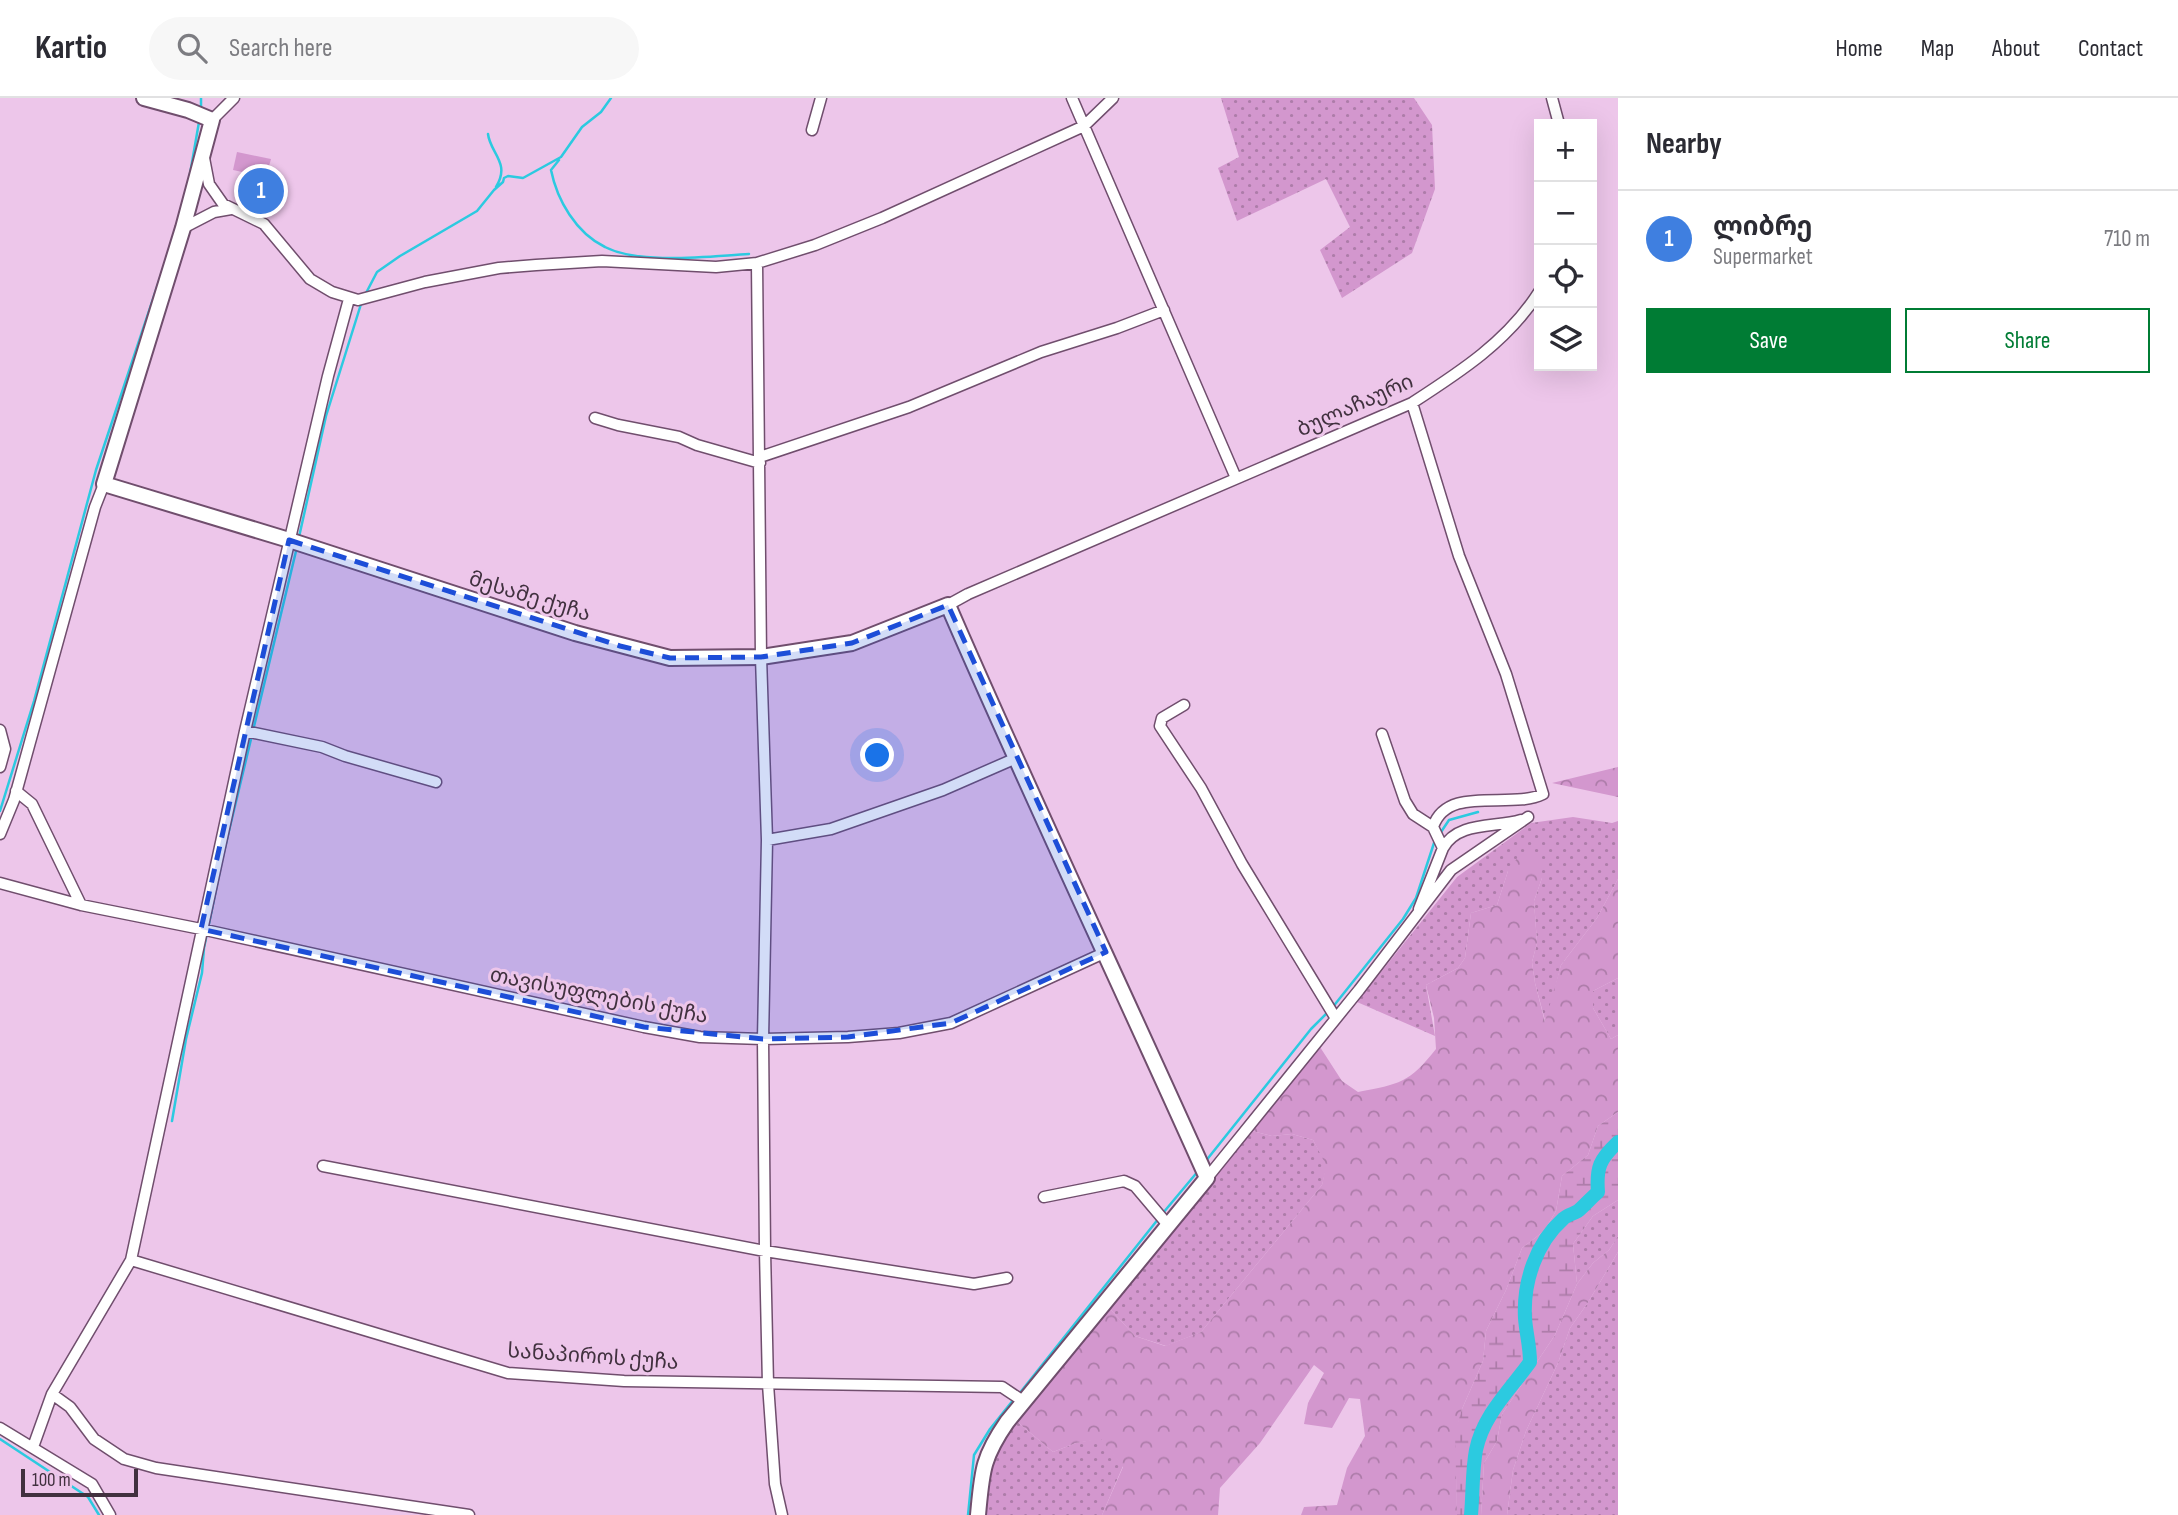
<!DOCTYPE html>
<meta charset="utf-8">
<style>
body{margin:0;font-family:"Sofia Sans Condensed","Noto Sans Georgian",sans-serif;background:#f7f7f7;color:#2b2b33}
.controls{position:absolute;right:21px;top:21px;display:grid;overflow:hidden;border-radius:0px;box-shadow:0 7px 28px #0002}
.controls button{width:63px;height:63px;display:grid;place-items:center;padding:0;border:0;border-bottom:2px solid #e1e1e2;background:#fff;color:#2b2b33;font:35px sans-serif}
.scale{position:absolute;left:21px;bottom:18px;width:117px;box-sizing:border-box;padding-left:7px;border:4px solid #41313f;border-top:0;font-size:19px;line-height:24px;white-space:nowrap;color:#41313f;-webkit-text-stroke:5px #edc6ea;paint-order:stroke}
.you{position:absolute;left:878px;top:658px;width:24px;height:24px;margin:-18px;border:5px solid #fff;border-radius:50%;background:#1a73e8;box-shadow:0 0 0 10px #1a73e833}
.badge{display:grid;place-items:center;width:46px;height:46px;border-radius:50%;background:#007c34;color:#fff;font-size:23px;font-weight:700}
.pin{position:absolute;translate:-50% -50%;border:4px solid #fff;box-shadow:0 2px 7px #0006}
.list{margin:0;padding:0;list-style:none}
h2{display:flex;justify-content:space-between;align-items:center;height:91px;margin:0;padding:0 28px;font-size:30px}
h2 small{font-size:23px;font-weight:400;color:#7c7c81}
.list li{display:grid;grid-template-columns:46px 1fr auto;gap:21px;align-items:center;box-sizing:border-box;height:98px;padding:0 28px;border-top:2px solid #e1e1e2}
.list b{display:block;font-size:26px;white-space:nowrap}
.list p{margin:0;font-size:23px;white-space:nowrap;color:#7c7c81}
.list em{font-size:23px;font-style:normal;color:#7c7c81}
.actions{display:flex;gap:14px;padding:21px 28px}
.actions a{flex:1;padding:16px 0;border:2px solid #007c34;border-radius:0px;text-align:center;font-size:24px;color:#007c34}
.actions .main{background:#007c34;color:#fff}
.icon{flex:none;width:38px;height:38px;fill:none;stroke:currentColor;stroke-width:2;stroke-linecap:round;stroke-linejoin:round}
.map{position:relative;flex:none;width:1618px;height:1417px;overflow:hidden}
header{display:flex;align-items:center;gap:42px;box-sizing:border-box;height:98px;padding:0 35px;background:#fff;border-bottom:2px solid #e1e1e2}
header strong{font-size:33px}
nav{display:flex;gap:38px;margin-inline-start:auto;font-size:24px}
.search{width:490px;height:63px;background:#f7f7f7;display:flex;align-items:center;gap:18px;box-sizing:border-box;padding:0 24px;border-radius:38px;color:#7c7c81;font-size:26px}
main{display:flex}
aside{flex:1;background:#fff}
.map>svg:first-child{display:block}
.grass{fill:url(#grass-dots)}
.forest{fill:url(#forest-crowns)}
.wetland{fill:url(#wetland-marsh)}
.pitch{fill:#d397ce}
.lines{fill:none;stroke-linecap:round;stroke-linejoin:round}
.stream{stroke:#2ccae0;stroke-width:2.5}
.river{stroke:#2ccae0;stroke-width:14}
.street-casing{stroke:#704e6d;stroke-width:13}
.secondary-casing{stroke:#704e6d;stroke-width:18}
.street{stroke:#fff;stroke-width:10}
.secondary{stroke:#fff;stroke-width:14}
.marked{fill:#1d4ed8;fill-opacity:0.2;stroke:#1d4ed8;stroke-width:5;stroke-dasharray:14 9;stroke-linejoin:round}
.labels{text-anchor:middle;stroke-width:6;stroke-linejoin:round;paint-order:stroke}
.street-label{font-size:21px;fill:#41313f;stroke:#edc6ea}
</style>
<header>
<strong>Kartio</strong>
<div class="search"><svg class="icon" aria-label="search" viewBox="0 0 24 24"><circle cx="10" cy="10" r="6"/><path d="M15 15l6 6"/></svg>Search here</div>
<nav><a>Home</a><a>Map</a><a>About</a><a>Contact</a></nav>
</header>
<main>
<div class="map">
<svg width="1618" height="1417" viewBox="0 0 1618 1417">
<defs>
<pattern id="grass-dots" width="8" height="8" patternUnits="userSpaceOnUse" patternTransform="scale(1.75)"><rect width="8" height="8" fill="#d397ce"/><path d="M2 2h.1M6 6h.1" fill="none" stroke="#ad7ca9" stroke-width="1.8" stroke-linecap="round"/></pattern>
<pattern id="forest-crowns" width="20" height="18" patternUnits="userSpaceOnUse" patternTransform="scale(1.75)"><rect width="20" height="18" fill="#d397ce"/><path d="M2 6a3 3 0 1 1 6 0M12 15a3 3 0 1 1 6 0" fill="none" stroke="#ad7ca9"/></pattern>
<pattern id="wetland-marsh" width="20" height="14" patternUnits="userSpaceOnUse" patternTransform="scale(1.75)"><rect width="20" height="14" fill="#d397ce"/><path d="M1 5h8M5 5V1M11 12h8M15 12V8" fill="none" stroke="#ad7ca9"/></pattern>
</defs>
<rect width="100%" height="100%" fill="#edc6ea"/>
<path class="grass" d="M1221,0H1414L1432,27L1435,91L1412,155L1342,200L1320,152L1350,129L1326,81L1237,123L1218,70L1239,59Z
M1573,719L1612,725L1618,723V781L1597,820L1561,867L1546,926L1535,885L1532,864L1537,845L1534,803L1542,780L1508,773L1497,807L1471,815L1465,860L1458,870L1426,887L1435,938L1357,904L1457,779L1531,725Z
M1618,880V937L1611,941L1593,910V893Z
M1252,1033L1272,1038L1292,1036L1313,1042L1327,1067L1322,1087L1201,1234L1166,1248L1135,1238L1110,1211Z
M1618,1102V1138L1609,1152L1593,1165L1577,1186L1573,1146L1593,1118Z
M1618,1154V1417H1507L1513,1372L1526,1333L1558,1265L1570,1230L1587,1206Z
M1015,1322L1053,1354L1076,1345L1101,1340L1123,1368L1102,1417H984L992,1360Z"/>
<path class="forest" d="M1618,669V699L1552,685Z
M1520,756L1537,758L1542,780L1534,803L1537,845L1532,864L1535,885L1545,924L1561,867L1597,820L1618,781V880L1593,893V910L1611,941L1618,937V1014L1598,1028L1588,1057L1562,1078L1556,1113L1544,1133L1522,1150L1506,1192L1486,1233L1483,1263L1462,1311L1456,1334L1457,1417H1301L1304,1409L1337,1407L1347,1370L1365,1338L1360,1301L1349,1300L1332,1330L1304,1326L1308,1305L1324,1275L1314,1267L1260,1345L1220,1390L1218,1417H1102L1123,1369L1101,1341L1076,1345L1053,1354L1015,1322L1110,1211L1135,1238L1165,1248L1201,1234L1322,1087L1326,1067L1313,1042L1292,1036L1272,1038L1252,1033L1320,949L1342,983L1358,994C1400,986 1409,985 1436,951L1434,920L1426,887L1458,870L1465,860L1471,815L1497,807L1508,773Z
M1618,1138V1154L1587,1206L1570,1230L1558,1265L1526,1333L1513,1372L1507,1417H1481L1484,1365L1497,1343L1502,1316L1555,1237L1577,1186L1593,1165L1609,1152Z"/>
<path class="wetland" d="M1618,1014V1102L1593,1118L1573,1146L1577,1186L1555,1237L1502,1316L1497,1343L1484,1365L1481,1417H1457L1455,1334L1462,1311L1483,1263L1486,1233L1506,1192L1522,1150L1544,1133L1556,1113L1562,1078L1588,1057L1598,1028Z"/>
<path class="pitch" d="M237,54L271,61L266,79L233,72Z"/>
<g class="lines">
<path class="stream" d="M201,10V0
M488,36C490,55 511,65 496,89
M559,62L551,72C557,102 576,135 605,149C640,167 710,158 749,156
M190,76L199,24
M365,197L377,174L400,158L477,113L494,92L503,84L504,80L508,78L523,80L561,59L582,29L601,14L611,0
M299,439L326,318L361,206
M0,713L34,603L96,372L168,156
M1439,737L1449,722L1478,714
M1332,910L1403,821L1416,800L1435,742
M172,1023L186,941L202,875L204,850L222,762L297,449
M1205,1064L1311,931L1327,915
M1163,1115L1199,1072
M1019,1296L1159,1120
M0,1341L88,1399L99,1417
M968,1417L974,1357L990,1331L1014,1301"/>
<path class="river" d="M1471,1417C1473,1396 1472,1373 1476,1352C1483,1317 1510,1292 1530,1264C1530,1248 1526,1235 1525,1220C1523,1184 1536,1145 1563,1121C1567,1117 1573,1116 1578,1113C1585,1107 1591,1100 1598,1094C1596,1069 1600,1061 1618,1044"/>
<g class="street-casing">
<path id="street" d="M1072,0L1236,380
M1552,0L1559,26
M212,22L234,0
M812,32L821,0
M204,60L209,86L223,106L264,126L310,181L332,194L358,202L425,184L499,170L536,167L602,163L716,169L757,165L815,147L882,120L1084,28L1113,0
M183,130L214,114L231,111
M757,165L761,559L767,742L763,941L765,1153L768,1286L775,1386L782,1417
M1412,305L1459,458L1506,576L1543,696C1511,712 1447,686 1433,729L1443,750L1419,811
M595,320L618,327L679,339L697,347L760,365
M760,359L909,309L1041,254L1117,230L1164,212
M948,507L968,496L1412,305C1460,274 1508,243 1539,194
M1184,607L1162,620L1160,628L1201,690L1242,766L1335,919
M0,632L5,651L0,669
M245,633L322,649L345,658L436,684
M1382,636L1405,703L1413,716L1433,729
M16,693L32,706L81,807
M0,736L14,702L95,409L104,386
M767,742L831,731L943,692L1014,661
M1443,750C1458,723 1495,730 1521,722
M0,785L81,807L201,831L644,929L700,939L763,941L848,939L899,935L951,925L1106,854
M323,1068L765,1153L974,1186L1007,1180
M1207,1080L1359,892L1451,772L1528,719
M1044,1099L1124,1083L1135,1088L1168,1127
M131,1162L508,1275L624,1283L1002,1289L1023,1303
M52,1296L70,1309L94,1341L124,1361L156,1370L469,1417
M0,1330L92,1386L110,1417
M33,1349L52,1296L131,1162L245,633L328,278L349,201"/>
</g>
<g class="secondary-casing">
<path id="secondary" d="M144,0L188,12L212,22L183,130L104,386L289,442L575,535L670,560L761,559L852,545L948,507C1031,699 1121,888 1207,1080L1007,1324C982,1360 982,1374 978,1417"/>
</g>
<use href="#street" class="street"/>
<use href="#secondary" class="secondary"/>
</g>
<path class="marked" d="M289,442L620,548L670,560L761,559L852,545L948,507L1106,854L951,925L848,939L763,941L644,929L201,831Z"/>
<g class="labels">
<g class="street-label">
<text transform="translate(1355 307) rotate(-24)" y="7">ბულაჩაური</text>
<text transform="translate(530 498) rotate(17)" y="7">მესამე ქუჩა</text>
<text transform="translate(599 897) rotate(11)" y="7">თავისუფლების ქუჩა</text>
<text transform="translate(593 1258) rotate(4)" y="7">სანაპიროს ქუჩა</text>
</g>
</g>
</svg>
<div class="controls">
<button>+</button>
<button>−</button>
<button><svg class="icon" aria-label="locate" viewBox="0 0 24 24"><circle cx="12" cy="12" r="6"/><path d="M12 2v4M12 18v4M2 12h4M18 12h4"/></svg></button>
<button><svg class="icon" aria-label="layers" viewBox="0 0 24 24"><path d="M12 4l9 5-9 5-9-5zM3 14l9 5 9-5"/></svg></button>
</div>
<div class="scale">100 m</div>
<div class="you"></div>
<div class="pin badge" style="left:261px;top:93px;background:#3f7fe0">1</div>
</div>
<aside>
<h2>Nearby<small></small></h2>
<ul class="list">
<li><span class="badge" style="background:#3f7fe0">1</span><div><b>ლიბრე</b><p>Supermarket</p></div><em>710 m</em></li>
</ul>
<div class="actions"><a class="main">Save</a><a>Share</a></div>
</aside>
</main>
